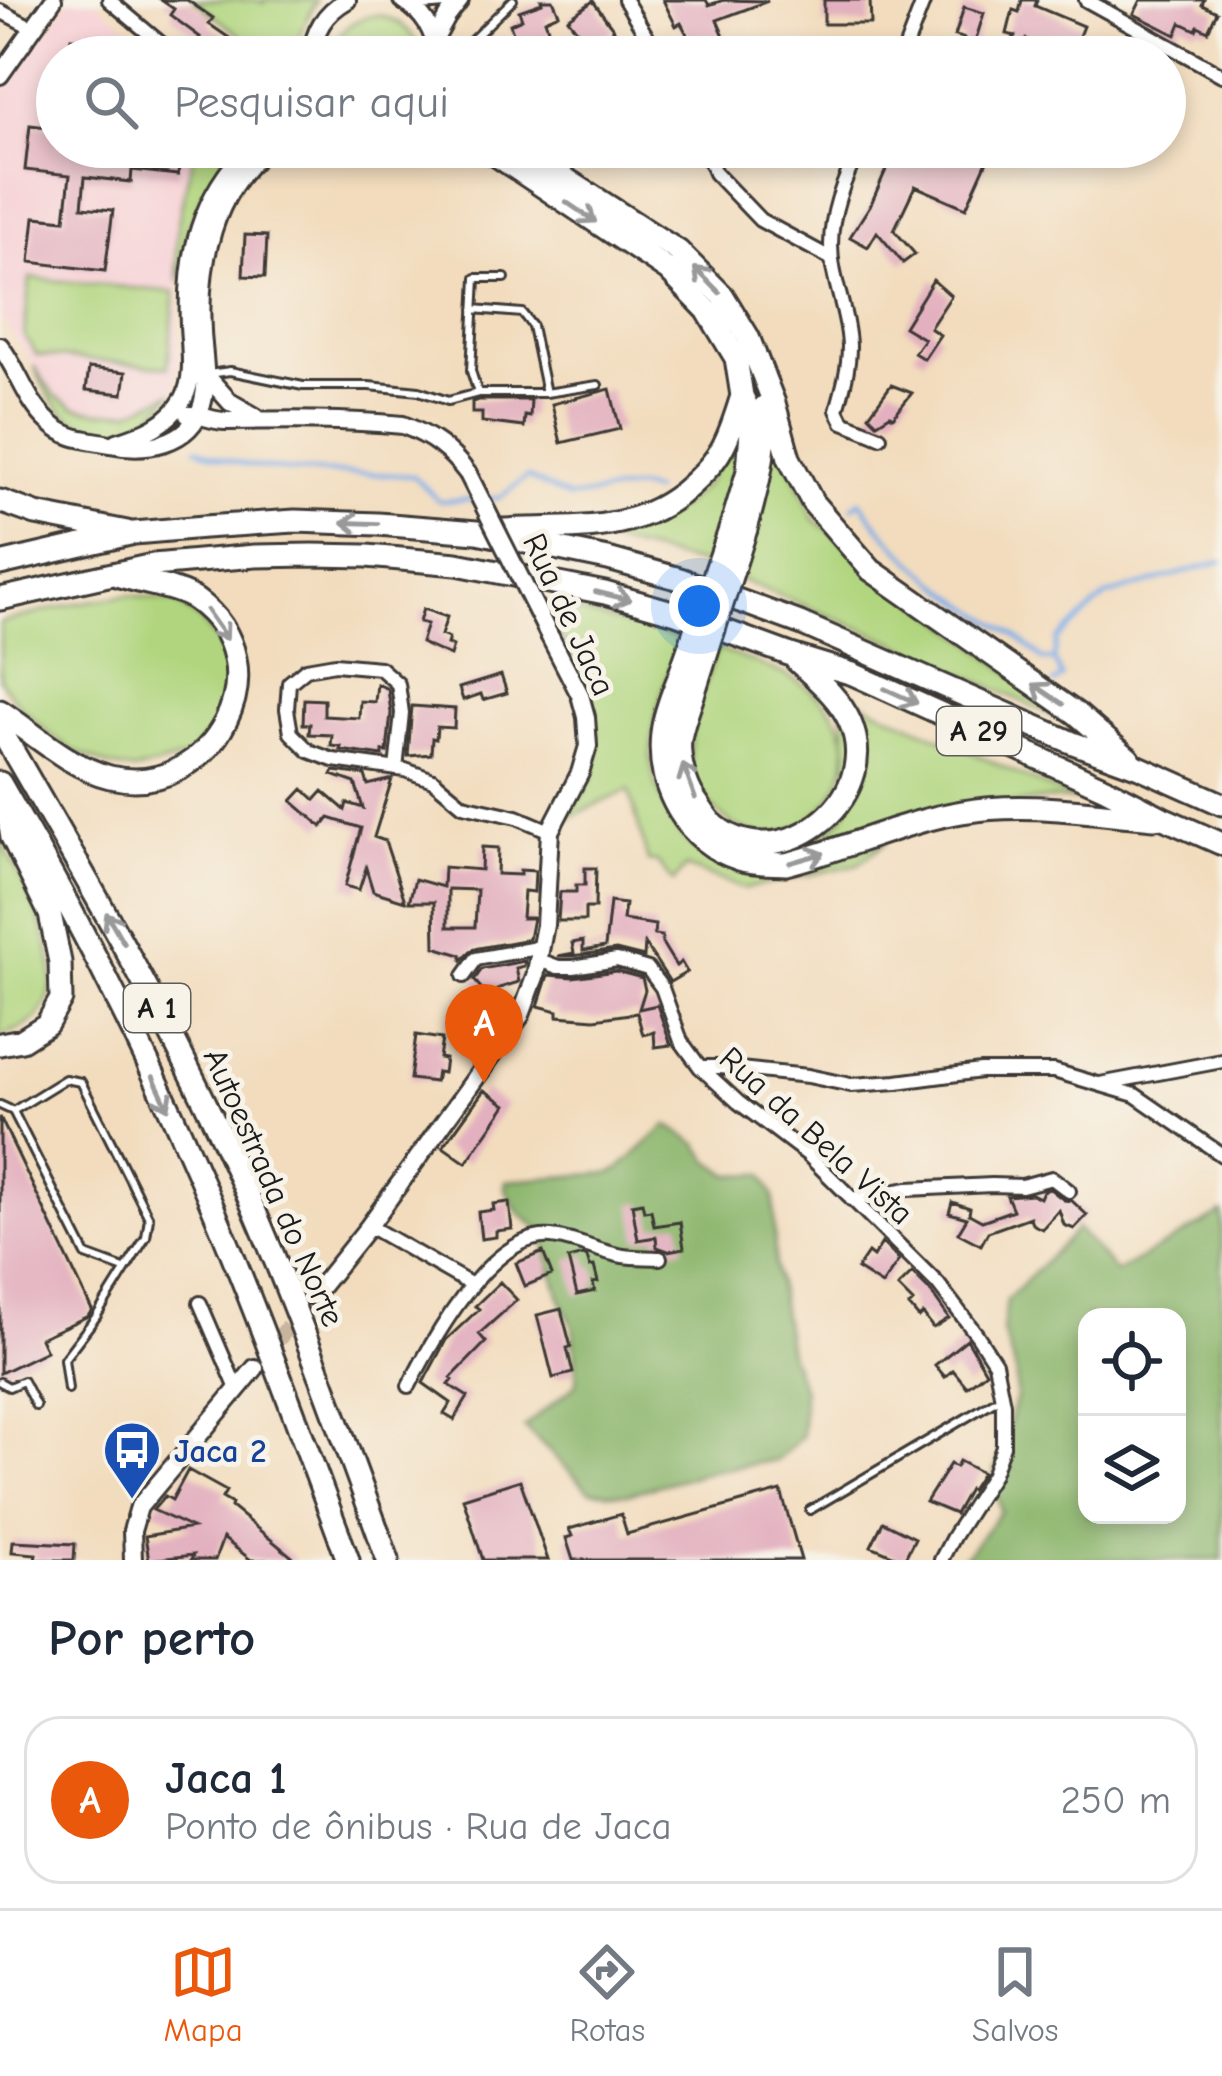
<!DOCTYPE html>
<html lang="pt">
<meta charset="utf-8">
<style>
body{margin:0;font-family:"Comic Neue",sans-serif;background:#f6f6f7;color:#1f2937}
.controls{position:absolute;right:36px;bottom:36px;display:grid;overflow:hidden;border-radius:24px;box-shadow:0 6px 18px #0003}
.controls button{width:108px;height:108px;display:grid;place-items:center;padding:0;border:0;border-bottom:3px solid #e0e1e3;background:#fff;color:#1f2937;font:60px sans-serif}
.you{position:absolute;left:699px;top:606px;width:42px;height:42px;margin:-30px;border:9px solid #fff;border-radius:50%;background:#1a73e8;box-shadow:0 0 0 18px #1a73e833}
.badge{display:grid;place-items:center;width:78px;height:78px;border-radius:50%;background:#ea580c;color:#fff;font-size:39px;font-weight:700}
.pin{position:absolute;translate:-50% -99px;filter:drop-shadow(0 3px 6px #0008)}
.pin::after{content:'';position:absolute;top:63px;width:42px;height:36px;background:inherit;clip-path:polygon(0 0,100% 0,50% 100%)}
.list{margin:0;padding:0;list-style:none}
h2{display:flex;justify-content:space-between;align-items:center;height:156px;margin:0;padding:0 48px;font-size:51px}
h2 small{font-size:39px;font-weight:400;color:#747a83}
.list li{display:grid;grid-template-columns:78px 1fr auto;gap:36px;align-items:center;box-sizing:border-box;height:168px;margin:0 24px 24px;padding:0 24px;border:3px solid #e0e1e3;border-radius:36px}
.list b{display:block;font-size:45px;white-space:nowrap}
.list p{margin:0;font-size:39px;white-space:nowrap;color:#747a83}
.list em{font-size:39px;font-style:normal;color:#747a83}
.icon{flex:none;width:66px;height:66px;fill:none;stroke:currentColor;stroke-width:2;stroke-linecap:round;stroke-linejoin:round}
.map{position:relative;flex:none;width:1222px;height:1560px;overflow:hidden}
.search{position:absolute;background:#fff;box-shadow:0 6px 18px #0003;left:36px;right:36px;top:36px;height:132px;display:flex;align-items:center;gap:30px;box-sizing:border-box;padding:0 42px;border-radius:66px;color:#747a83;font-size:45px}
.sheet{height:348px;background:#fff}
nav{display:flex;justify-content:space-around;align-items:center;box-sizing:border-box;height:168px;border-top:3px solid #e0e1e3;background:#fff;font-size:33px;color:#747a83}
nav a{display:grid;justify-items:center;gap:6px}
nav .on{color:#ea580c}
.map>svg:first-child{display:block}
.built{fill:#f7cfd5}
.green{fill:#b0d57e;stroke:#66784d;stroke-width:3}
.forest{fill:#8cb66d;stroke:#546944;stroke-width:3;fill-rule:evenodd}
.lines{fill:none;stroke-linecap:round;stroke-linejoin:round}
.stream{stroke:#7bade7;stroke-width:4.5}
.building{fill:#e3b0bf;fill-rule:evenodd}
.secondary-tunnel{stroke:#c7b69d;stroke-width:16;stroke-dasharray:16 8;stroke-linecap:butt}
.lane-casing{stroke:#3c3934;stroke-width:12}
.street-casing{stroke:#3c3934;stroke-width:18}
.secondary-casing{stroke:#3c3934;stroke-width:22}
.highway-casing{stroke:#3c3934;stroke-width:27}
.lane{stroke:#fff;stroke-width:6}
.street{stroke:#fff;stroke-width:12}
.secondary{stroke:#fff;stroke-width:16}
.highway{stroke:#fff;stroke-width:21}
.secondary-bridge-casing{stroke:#3c3934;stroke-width:22;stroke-linecap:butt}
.highway-bridge-casing{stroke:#3c3934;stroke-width:27;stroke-linecap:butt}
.secondary-bridge{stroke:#fff;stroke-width:16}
.highway-bridge{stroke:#fff;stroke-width:21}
.oneway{stroke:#999}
.labels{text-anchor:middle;stroke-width:10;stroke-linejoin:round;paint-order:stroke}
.shield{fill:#f7f3e8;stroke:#5e5c59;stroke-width:3}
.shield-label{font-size:30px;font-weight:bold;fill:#1c1c1c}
.street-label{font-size:33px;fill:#1c1c1c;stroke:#f7f3e8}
.transit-label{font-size:33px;font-weight:bold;fill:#164399;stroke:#f7f3e8;text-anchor:start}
</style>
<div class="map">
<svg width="1222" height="1560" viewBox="0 0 1222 1560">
<rect width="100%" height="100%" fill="#f7f3e8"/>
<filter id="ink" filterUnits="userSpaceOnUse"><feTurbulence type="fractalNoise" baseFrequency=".00833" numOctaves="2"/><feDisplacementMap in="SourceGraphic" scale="24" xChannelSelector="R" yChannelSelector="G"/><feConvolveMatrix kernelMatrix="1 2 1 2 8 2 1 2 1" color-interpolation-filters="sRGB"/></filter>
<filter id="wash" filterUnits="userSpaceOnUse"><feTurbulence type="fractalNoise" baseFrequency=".004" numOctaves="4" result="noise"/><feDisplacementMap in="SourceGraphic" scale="48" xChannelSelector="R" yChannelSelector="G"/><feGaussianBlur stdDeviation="2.7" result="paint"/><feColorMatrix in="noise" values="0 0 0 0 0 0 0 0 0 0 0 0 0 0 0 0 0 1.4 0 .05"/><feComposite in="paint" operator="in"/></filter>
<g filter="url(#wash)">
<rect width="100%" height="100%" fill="#f2dcbd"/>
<path class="built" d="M68,0H94L148,43L150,50L145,57H57V147H196L176,222L174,257L179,282L178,377L173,392L131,411L100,412L74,407L54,395L0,317V95Z"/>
<path class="green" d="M194,0H256L264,3V0H316L290,57H268Z
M380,15C403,22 416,33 420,57H331C336,30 353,17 380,15Z
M196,147H240L207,189L189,226L179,282C170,235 184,193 196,147Z
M30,278L175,292L168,367L37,355L24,336Z
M34,366L54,395L74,407L100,412L131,411L173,392C165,401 156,413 146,420C119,438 78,430 58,407C46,395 41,380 34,366Z
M771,423L814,519L1070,720L1071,724L894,642L739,579Z
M740,425L733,487L708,566L619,544L558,534L679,508L705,485Z
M130,595L177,603L201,621L219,644L228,678L225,703L213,730L186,758L135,771L109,766L74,751L47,732L15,700L0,680V623L77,603Z
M543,602L680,639C667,676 652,716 651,756C650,777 672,826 686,841C697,853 735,873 751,874C796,877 844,855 887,842L858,864L745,889L686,867L673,882L657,862L648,861L629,790L563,820C571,810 580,800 586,789C620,733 570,653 543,602Z
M717,649C750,662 789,671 817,695C896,759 793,885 717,812C700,796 691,779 690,756C690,719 706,683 717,649Z
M842,693L1075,800L1049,799L892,821L803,848L827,833L842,818L851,802Z
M0,840C31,893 99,1015 0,1035Z"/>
<path class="forest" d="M667,1125L698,1144L709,1160L730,1175L763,1174L774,1197L775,1265L789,1353L803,1389L802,1436L777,1460L711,1471L627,1494L590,1491L524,1427L577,1384L574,1329L559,1294L541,1230L519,1213L505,1189L506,1181L611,1173L618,1170Z
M1222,1213V1560H962L1001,1511L993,1479L1016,1397V1373L1003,1331L1007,1300L1077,1229L1116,1272ZM1087,1317H1177V1515H1087Z"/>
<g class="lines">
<path class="stream" d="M197,448C263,480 343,470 414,476L439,501L478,499
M489,498H499L527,477L569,498L637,488L654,492
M852,507L860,501C885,538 916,567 952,594C985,618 1014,630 1043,660H1054
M1054,683L1062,677L1054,660L1057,640L1106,596L1222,561"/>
</g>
<g id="blocks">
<path class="building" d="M161,0H187L213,18L209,24L257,57H215L195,43L200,37L170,15L174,9Z
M541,0H553L559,14L545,20L551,37L519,49L510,24L522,19L519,11L542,3Z
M663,0H706L709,5L724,0L768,1L717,20L733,57H699L681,23L676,26Z
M824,0H870L871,24H824Z
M1022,0H1037L1035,6L1083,26L1071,56L1026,39L1015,57H1002L1015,36L1007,34L1013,10L1019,12Z
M1141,0H1204L1202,5L1217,12L1208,31L1198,26L1196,30L1181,23L1176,35L1134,14Z
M593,1L614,30L595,44L587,33L582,37L568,19Z
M964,7L984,13L972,52L961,49L964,38L955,36Z
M71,38L116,43L114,57H69Z
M30,125L57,128V147H135L134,154L164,158L166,147H181L178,175L132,170L131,182L85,177L82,207L113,210L105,271L30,262L35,217L65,220L70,175L25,170Z
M896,147H956L987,161L966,208L915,186L894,230L915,254L903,263L877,232L868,247L850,237L871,204Z
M245,235L267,236L265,277L243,276Z
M933,280L951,296L930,328L940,335L924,359L914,353L924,339L904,327Z
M89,368L126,372L123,394L86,390Z
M891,385L912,393L893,417L890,415L877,423L869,415Z
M610,389L620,429L561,443L552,404Z
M479,400H531L530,417L525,416L524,427L482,422V413H472V402Z
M423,609L447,617L441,635L449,638L447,644L453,646L450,656L421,643L427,624L419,622Z
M501,675L507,693L483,700L481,694L463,700L459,688Z
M377,684L388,689L391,713L387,752L383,751V756L340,750L341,747L331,746L332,735L309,734L310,724H303L304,699L324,700V716L359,718L360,701L375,702Z
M412,706L455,709L454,728L437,727L436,739L432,738L431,754L408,756Z
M334,771L365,775L368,785L392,779L374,837L385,841L405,901L373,891L366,868L359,890L345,886L361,828L329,818L322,827L292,801L303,789L315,800L323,791L345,810L347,803L363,808L355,783L332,775Z
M482,847L498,848L497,874L520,875V870L535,871L534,892L524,891L522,918H533L532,923L529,939L474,949L462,960L461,955L435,947L434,902H409L415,879L443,887L444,867L481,870ZM448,889L477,890L475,927H448Z
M585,868H596L595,908H585V921H558L560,892H576V885H585Z
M610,902L625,904L623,920L655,925L654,935L662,936V943L676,966L681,962L687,972L670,982L645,944L644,957L616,950L572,956H558L574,953L572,943L583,941V951L605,947Z
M525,961L524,966L516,968L519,982L499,988L493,994L488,996L474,980L482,969Z
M616,971L642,978L645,990L639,1009L657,1005L671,1045L655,1047L654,1032L643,1035L637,1013L595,1019L558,1016V1011L538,1006L548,975L573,977Z
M416,1035L442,1039L439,1058L445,1059L443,1073L437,1072L435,1082L410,1079Z
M484,1090L506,1105L466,1163L443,1147Z
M0,1117L92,1310L88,1316L40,1338L46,1351L0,1373Z
M1050,1189L1064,1200L1072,1201L1087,1215L1074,1229L1064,1225L1059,1210L1042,1229L1032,1224L1030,1217L988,1232L981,1245L958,1233L967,1218L949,1213L952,1202L970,1208L969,1214L982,1221L1013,1210L1007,1196L1032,1194L1040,1198L1043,1191Z
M509,1202L512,1229L496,1231V1237L481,1239L478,1212L494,1210L493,1204Z
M642,1202L644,1211L651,1210L654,1226L680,1222L684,1248L668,1251L657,1247L656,1237L638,1240L632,1204Z
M882,1243L899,1260L882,1285L857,1269L868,1253L873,1257Z
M543,1252L552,1275L525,1286L516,1263Z
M583,1255L587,1257L590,1267L594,1266L598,1282L593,1283L595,1291L577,1295L568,1259Z
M912,1273L930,1291L949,1318L933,1328L923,1314L919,1318L909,1306L913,1302L898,1287Z
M500,1282L517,1300L479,1334L486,1342L451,1378L453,1380L449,1385L468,1397L454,1420L444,1414L451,1403L423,1383L446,1340L479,1309L475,1306Z
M561,1309L571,1347L567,1348L573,1373L553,1378L537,1315Z
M967,1339L986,1372L967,1387L953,1370L945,1377L935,1365Z
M959,1461L982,1473L971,1490L969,1489L955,1514L926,1502L950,1464L956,1467Z
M188,1470L226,1491L222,1498L232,1504L231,1507L296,1560H251L223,1538L215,1560H191L193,1555L149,1560L145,1536L192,1528L153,1510L165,1496L172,1500Z
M520,1480L548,1560H483L463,1498Z
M781,1491L801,1560H573L566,1538L572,1536L569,1529L621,1514L627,1534Z
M883,1522L915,1538L904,1560L871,1546Z
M13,1541L75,1544L74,1560H35L36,1554L12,1552Z"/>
</g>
</g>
<g filter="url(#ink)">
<use href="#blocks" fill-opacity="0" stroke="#3c3934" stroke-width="3"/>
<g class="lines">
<path class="secondary-tunnel" d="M263,1358L313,1296"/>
<g class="lane-casing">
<path id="lane" d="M469,43L513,0
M474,309L522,313L532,326L546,393
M209,374L230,371L303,386H369L419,391L448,401L478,393H546L598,385
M478,393L471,371L476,278H505
M0,1105L13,1111L86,1255L124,1269
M13,1111L65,1079L81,1082L149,1218L146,1237L96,1317L64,1359L68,1389
M0,1382L9,1387L23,1381L36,1406
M810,1510L998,1399"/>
</g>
<g class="street-casing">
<path id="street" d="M109,0L177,57
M625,0L659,57
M1086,0L1222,75
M0,11L33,28
M902,57L924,0
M704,147L715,173L760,220L832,259
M861,147C845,176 831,212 831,245C831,280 848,311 849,346C849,368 843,389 837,410L843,422L880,437
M396,769L402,713L398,684L380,668L335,664L306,669L289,683L287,709L291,733L309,751L333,760L405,770L433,780L463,805L517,817L550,831
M539,960L558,967H573L617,960L648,969L662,988L681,1041L700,1067L738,1102L807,1154L938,1284L977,1335L995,1363L1003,1404V1446L992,1476L953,1537L941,1560
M464,976L476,959L542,947
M700,1067H720L808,1076L851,1085L897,1082L981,1071H1054L1135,1095L1222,1155
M1100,1084L1222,1061
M851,1199L908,1189L992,1185L1022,1186L1052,1178L1069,1191
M369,1226L472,1285
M200,1303L237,1389
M409,1386C432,1341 491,1232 551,1237C575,1239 599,1252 623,1256C635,1258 648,1257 660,1258"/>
</g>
<g class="secondary-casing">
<path id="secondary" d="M402,0C425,14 434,31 438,57
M408,3L445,0
M435,39L447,17L460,0
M311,57C314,31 324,13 347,0
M0,75L53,0
M0,346C19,371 26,402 50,423C68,440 87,439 110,444C144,451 190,446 202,405C209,381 203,355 202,331C198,263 213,191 269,147
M205,374L230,402L256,417
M188,415C202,414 212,421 225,421C286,420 342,419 403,425C432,436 450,450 468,474
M117,442C144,434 169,424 184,398C195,377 190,347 189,325C186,255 200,197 250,147
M313,1296L369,1226L521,1015L535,977L545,925L550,831L580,773L588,746L586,717L580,695L550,637
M133,1560L132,1531L139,1507L255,1368"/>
</g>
<g class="highway-casing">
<path id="highway" d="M484,147L668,270L707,310L736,358L742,396L752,417L748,471L732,524
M516,147L678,251L723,296L748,337L774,403L789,458L813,503L871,570L1077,714L1129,759
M0,501L36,514L127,532
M746,529C758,487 767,450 765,406
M501,530C571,526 636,536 690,486C702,475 714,463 721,450C731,433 736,414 742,396
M0,564L134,533L204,527L295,521L378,524L477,532L608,559L680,579L800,623L1073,743L1139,767L1222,804
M0,599L153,565L255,556L312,555L367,556L457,564L605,593L676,613L791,655L853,674L1105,788L1163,818L1222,844
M678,680C671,697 664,715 662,733C656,787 686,842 739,859C754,864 770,863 786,864C845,849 902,822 962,812C1027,801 1091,813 1155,818
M696,686C691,703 683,721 680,739C678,758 685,785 696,801C701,808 706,817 712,823C777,882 884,800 850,722C839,697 816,679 796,660
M0,711C35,734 69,767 110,777C213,801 286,665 196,600C178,587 139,583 117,575
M0,729C82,871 165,1012 233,1162C292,1292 339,1426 388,1560
M0,783C74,910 141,1041 199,1175C254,1302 300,1431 348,1560
M0,1044L22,1040L47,1024L61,999L60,962L50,914L12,837L7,806"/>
</g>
<use href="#lane" class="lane"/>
<use href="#street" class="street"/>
<use href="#secondary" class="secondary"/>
<use href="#highway" class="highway"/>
<g class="secondary-bridge-casing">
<path id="secondary-bridge" d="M468,474L550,637"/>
</g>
<g class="highway-bridge-casing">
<path id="highway-bridge" d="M678,680L732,524
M696,686L746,529"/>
</g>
<use href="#secondary-bridge" class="secondary-bridge"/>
<use href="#highway-bridge" class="highway-bridge"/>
</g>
<defs><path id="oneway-shaft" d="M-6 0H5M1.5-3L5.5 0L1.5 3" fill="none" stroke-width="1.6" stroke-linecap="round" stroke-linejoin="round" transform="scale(3)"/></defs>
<g class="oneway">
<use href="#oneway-shaft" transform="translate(581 212) rotate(34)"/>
<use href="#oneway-shaft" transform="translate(707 280) rotate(-135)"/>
<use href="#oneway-shaft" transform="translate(360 523) rotate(-178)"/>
<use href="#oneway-shaft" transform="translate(613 596) rotate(14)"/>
<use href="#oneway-shaft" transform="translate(217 625) rotate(55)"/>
<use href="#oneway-shaft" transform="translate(1048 694) rotate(-146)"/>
<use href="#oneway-shaft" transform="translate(901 696) rotate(24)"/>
<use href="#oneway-shaft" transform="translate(689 781) rotate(-110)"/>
<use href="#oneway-shaft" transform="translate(807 858) rotate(-16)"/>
<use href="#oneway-shaft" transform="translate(115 928) rotate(-120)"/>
<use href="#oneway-shaft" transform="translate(161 1093) rotate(65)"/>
</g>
</g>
<defs>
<g id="bus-pin" transform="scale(3)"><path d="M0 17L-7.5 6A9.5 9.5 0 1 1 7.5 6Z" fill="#1a4fb4" stroke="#f7f3e8"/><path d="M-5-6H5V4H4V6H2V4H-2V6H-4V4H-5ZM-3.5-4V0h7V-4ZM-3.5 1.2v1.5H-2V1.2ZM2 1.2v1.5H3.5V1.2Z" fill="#fff"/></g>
</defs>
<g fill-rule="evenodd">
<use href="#bus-pin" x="132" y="1450"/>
</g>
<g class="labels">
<g class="shield">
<rect x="937" y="707" width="84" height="48" rx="9"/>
<rect x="124" y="984" width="66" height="48" rx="9"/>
</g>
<g class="shield-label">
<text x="979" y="741">A 29</text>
<text x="157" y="1018">A 1</text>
</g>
<g class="street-label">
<text transform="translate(570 614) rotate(65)" y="12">Rua de Jaca</text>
<text transform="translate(817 1135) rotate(42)" y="12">Rua da Bela Vista</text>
<text transform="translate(275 1187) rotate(66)" y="12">Autoestrada do Norte</text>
</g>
<g class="transit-label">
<text x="174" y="1462">Jaca 2</text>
</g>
</g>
</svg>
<div class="controls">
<button><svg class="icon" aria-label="locate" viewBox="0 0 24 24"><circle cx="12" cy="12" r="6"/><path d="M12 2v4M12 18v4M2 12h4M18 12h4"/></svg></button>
<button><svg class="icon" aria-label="layers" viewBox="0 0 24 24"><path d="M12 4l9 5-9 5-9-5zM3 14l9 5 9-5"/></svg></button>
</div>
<div class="you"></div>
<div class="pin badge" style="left:484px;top:1083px">A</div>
<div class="search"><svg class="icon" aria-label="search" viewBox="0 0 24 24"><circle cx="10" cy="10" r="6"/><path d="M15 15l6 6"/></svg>Pesquisar aqui</div>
</div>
<section class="sheet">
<h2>Por perto<small></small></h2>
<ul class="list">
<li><span class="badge">A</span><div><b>Jaca 1</b><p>Ponto de ônibus · Rua de Jaca</p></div><em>250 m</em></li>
</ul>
</section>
<nav>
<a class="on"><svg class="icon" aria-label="map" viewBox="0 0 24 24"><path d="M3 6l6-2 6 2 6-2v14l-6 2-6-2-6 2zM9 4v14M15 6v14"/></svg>Mapa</a>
<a><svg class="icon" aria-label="directions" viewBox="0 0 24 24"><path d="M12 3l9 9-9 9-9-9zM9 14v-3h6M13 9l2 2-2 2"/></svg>Rotas</a>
<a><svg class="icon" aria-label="saved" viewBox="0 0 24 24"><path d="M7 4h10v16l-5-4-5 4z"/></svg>Salvos</a>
</nav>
